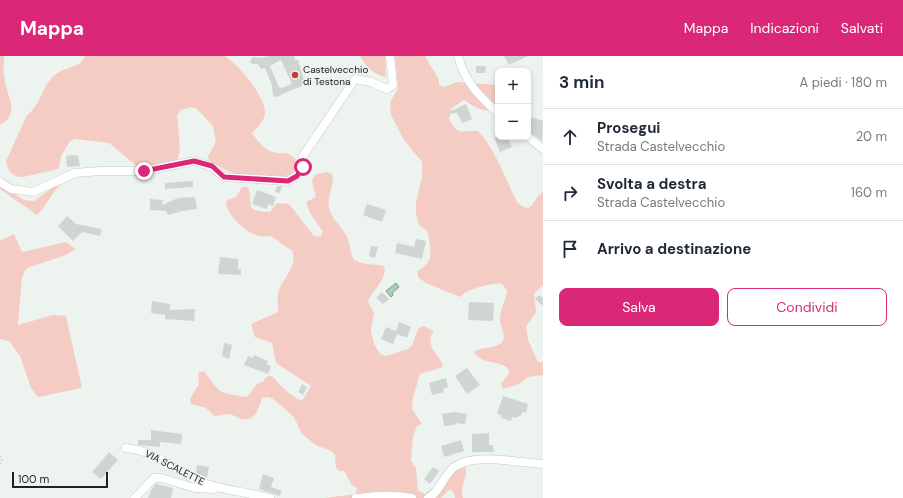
<!DOCTYPE html>
<html lang="it">
<meta charset="utf-8">
<style>
body{margin:0;font-family:"DM Sans",sans-serif;background:#f6f6f7;color:#1f2937}
.controls{position:absolute;right:12px;top:12px;display:grid;overflow:hidden;border-radius:8px;box-shadow:0 2px 6px #0003}
.controls button{width:36px;height:36px;display:grid;place-items:center;padding:0;border:0;border-bottom:1px solid #e0e1e3;background:#fff;color:#1f2937;font:20px sans-serif}
.scale{position:absolute;left:12px;bottom:10px;width:96px;box-sizing:border-box;padding-left:4px;border:2px solid #212322;border-top:0;font-size:11px;line-height:14px;white-space:nowrap;color:#212322;-webkit-text-stroke:3px #edf3ef;paint-order:stroke}
.stop{position:absolute;width:12px;height:12px;margin:-9px;border:3px solid #db2777;border-radius:50%;background:#fff}
.stop.end{background:#db2777;border-color:#fff;box-shadow:0 1px 4px #0008}
.list{margin:0;padding:0;list-style:none}
h2{display:flex;justify-content:space-between;align-items:center;height:52px;margin:0;padding:0 16px;font-size:17px}
h2 small{font-size:13px;font-weight:400;color:#747a83}
.list li{display:grid;grid-template-columns:26px 1fr auto;gap:12px;align-items:center;box-sizing:border-box;height:56px;padding:0 16px;border-top:1px solid #e0e1e3}
.list b{display:block;font-size:15px;white-space:nowrap}
.list p{margin:0;font-size:13px;white-space:nowrap;color:#747a83}
.list em{font-size:13px;font-style:normal;color:#747a83}
.actions{display:flex;gap:8px;padding:12px 16px}
.actions a{flex:1;padding:9px 0;border:1px solid #db2777;border-radius:8px;text-align:center;font-size:14px;color:#db2777}
.actions .main{background:#db2777;color:#fff}
.icon{flex:none;width:22px;height:22px;fill:none;stroke:currentColor;stroke-width:2;stroke-linecap:round;stroke-linejoin:round}
.map{position:relative;flex:none;width:543px;height:442px;overflow:hidden}
header{display:flex;align-items:center;gap:24px;box-sizing:border-box;height:56px;padding:0 20px;background:#db2777;color:#fff}
header strong{font-size:19px}
nav{display:flex;gap:22px;margin-inline-start:auto;font-size:14px}
main{display:flex}
aside{flex:1;background:#fff}
.map>svg:first-child{display:block}
.green{fill:#f5ccc4}
.water{fill:#a9d0b6;stroke:#809c8a}
.building{fill:#cfd5d1;fill-rule:evenodd}
.lines{fill:none;stroke-linecap:round;stroke-linejoin:round}
.minor-casing{stroke:#c4c9c5;stroke-width:9}
.path{stroke:#979c99;stroke-width:1;stroke-dasharray:1 3;stroke-linecap:butt}
.minor{stroke:#fff;stroke-width:8}
.route{stroke:#db2777;stroke-width:5}
.poi-dot{fill:#c73b29;stroke:#edf3ef;stroke-width:1.5}
.labels{text-anchor:middle;stroke-width:3;stroke-linejoin:round;paint-order:stroke}
.poi-label{font-size:10px;fill:#212322;stroke:#edf3ef;text-anchor:start}
.street-label{font-size:10px;fill:#212322;stroke:#edf3ef}
</style>
<header>
<strong>Mappa</strong>
<nav><a>Mappa</a><a>Indicazioni</a><a>Salvati</a></nav>
</header>
<main>
<div class="map">
<svg width="543" height="442" viewBox="0 0 543 442">
<rect width="100%" height="100%" fill="#edf3ef"/>
<path class="green" d="M0,0H4C4,8 3,17 5,25C7,42 21,57 0,69Z
M85,0H225C239,10 264,38 265,56C265,65 258,71 252,77C261,90 270,100 287,97L297,104L293,118L280,121L234,118L209,105L208,100L216,86L213,70L197,53L191,51L181,54L177,59L180,94L177,105L144,112L138,111L109,87L75,83L70,85L61,100L59,112L54,114L23,121C13,122 7,114 6,105L27,59C41,49 41,31 55,19C65,10 80,13 85,0Z
M360,0H385L386,21C374,18 366,12 360,0Z
M395,0H425L439,24V29L445,31L456,26L498,29V53C487,59 473,50 464,44L452,52L449,63C459,81 461,74 478,75C496,94 505,123 517,146C533,162 533,141 543,136V229L534,238L536,256L526,271L528,284L538,306H543V319L528,321L519,328L503,333L501,328L509,317L508,312C497,304 481,309 474,296C482,290 493,293 500,288C508,282 501,272 500,265C499,255 506,244 507,235L502,228C492,226 467,233 460,241L426,227L418,221V215C436,204 430,195 428,176L419,169L416,158V146L422,121V106L404,84L391,59L390,47L398,32Z
M326,116L332,118C335,129 327,140 329,152C331,163 342,170 347,181C350,188 350,197 354,204C362,209 374,208 384,210C388,224 372,233 368,246L374,257L371,275L374,288L380,298L386,300L408,293L412,289L418,273L423,270L434,275C423,290 440,298 443,311L420,318L413,342L412,353L422,368L417,370L413,381L411,405L416,412L418,434L425,438L460,410H465C469,422 459,428 463,442H455L454,437L450,433L441,442H325L356,438L357,432L352,429L344,415H339L336,411L335,399L331,395L316,389L302,378L294,361L273,343L268,341L262,342C258,354 254,368 239,362C236,361 233,359 230,358C225,358 219,360 214,360L206,352L191,348L190,343L199,328L198,317L204,315C220,338 219,337 247,341L257,328L263,326L266,321L272,320C283,332 288,338 302,345L311,330L276,307L272,287L255,281L251,268L278,256C278,251 277,244 278,239C280,223 299,212 292,194C283,190 282,187 274,182C270,179 264,181 259,180C245,176 227,160 226,145L236,141L242,131H248C254,150 243,155 270,156L277,147L289,148L314,180L320,181L323,176L310,157L306,146L316,141L312,125L315,119Z
M59,127L61,128C51,137 47,150 37,159L0,133V129L24,144L34,145Z
M14,178L22,196L66,186L76,193L66,199L27,212L22,221L18,269L53,259L66,260L82,332L38,341L31,332L20,300L9,285L0,283V185Z"/>
<path class="water" d="M396,227L399,231L392,237L393,239L391,241L386,235Z"/>
<path class="building" d="M268,0H294L295,4H298L304,24L302,30L282,38L278,41L273,40L272,29L265,12L261,13L258,8H252L250,5L253,1L262,2ZM281,4L292,28L282,32L279,31L270,10Z
M504,0H528L509,9Z
M476,10H486L485,17H476Z
M466,48L472,63L462,67L457,57L445,58Z
M532,61L543,65L542,85L528,75V65L530,66Z
M494,81H507L512,91L500,96Z
M73,99L78,100L80,110L67,111L66,100Z
M193,125V131L165,133V127Z
M277,130H282L280,137L275,136Z
M257,134L276,141L273,150L268,148L267,153L252,148Z
M195,141L197,153L182,155L168,159L166,155L150,154V143L163,144L162,149L178,142Z
M367,148L386,154L382,166L363,159Z
M67,160L76,168L102,173L100,180L82,176L73,185L58,170Z
M416,183L426,185L422,203L395,197L397,187L414,191Z
M371,190L378,191L375,202L369,200Z
M220,201L238,203V213H241V219L218,218Z
M382,236L389,243L383,248L376,242Z
M539,239L543,242V250L535,243Z
M152,245L170,248V254L195,253L194,265L165,263V259L151,257Z
M469,246L494,247L493,265L468,264Z
M399,266L411,271L407,282L397,278L393,288L381,283L386,271L396,275Z
M224,287L232,289L229,303L222,300Z
M254,299L268,305L267,309L271,310L268,318L244,309L248,300L253,302Z
M467,312L480,329L467,338L455,320Z
M446,322L448,331L443,333L444,336L432,339L429,327Z
M302,328L307,331L303,339L298,336Z
M503,340L528,348L526,357L522,356V359L515,362L512,361L511,365L501,362L502,359L497,358Z
M454,356L467,358L465,368L455,367V369L444,370L442,358Z
M151,374L182,378L181,388L160,386V391L138,389V384H151Z
M489,377V389H493L494,396H472V378Z
M461,384L464,395L444,401L441,390Z
M109,396L118,404L101,423L92,416Z
M197,409L209,411L207,422L196,417Z
M433,411L439,415L430,428L424,423Z
M263,418L274,422L271,431L282,435L280,440L259,433Z
M156,428L173,432L171,442H148L151,434Z"/>
<g class="lines">
<g class="minor-casing">
<path id="minor" d="M458,0C464,25 480,41 498,57
M528,81L543,93
M0,126L11,133L33,136L75,117L100,115H144L194,105L212,111L224,121L288,125L297,119L303,111V100L355,23L371,26L387,33L393,29L390,0
M126,392C160,396 172,414 201,426C224,435 247,436 270,442
M135,442L154,422H161L195,432L214,433
M356,442C376,440 392,438 412,442
M428,442C440,436 443,420 454,411C475,396 519,407 543,408"/>
</g>
<path class="path" d="M0,400L2,406L0,409"/>
<use href="#minor" class="minor"/>
</g>
<g class="lines">
<path class="route" d="M144,115L194,105L212,110L224,121L288,125L297,120L303,111"/>
</g>
<circle class="poi-dot" cx="295" cy="19" r="4"/>
<g class="labels">
<g class="poi-label">
<text x="303" y="17">Castelvecchio<tspan x="303" dy="12">di Testona</tspan></text>
</g>
<g class="street-label">
<text transform="translate(175 411) rotate(27)" y="4">VIA SCALETTE</text>
</g>
</g>
</svg>
<div class="controls">
<button>+</button>
<button>−</button>
</div>
<div class="scale">100 m</div>
<div class="stop" style="left:303px;top:111px"></div>
<div class="stop end" style="left:144px;top:115px"></div>
</div>
<aside>
<h2>3 min<small>A piedi · 180 m</small></h2>
<ul class="list">
<li><svg class="icon" aria-label="ahead" viewBox="0 0 24 24"><path d="M12 20V5M6 11l6-6 6 6"/></svg><div><b>Prosegui</b><p>Strada Castelvecchio</p></div><em>20 m</em></li>
<li><svg class="icon" aria-label="right" viewBox="0 0 24 24"><path d="M7 20v-9h11M14 6l5 5-5 5"/></svg><div><b>Svolta a destra</b><p>Strada Castelvecchio</p></div><em>160 m</em></li>
<li><svg class="icon" aria-label="arrive" viewBox="0 0 24 24"><path d="M6 21V4h12l-3 4 3 4H6"/></svg><div><b>Arrivo a destinazione</b></div></li>
</ul>
<div class="actions"><a class="main">Salva</a><a>Condividi</a></div>
</aside>
</main>
